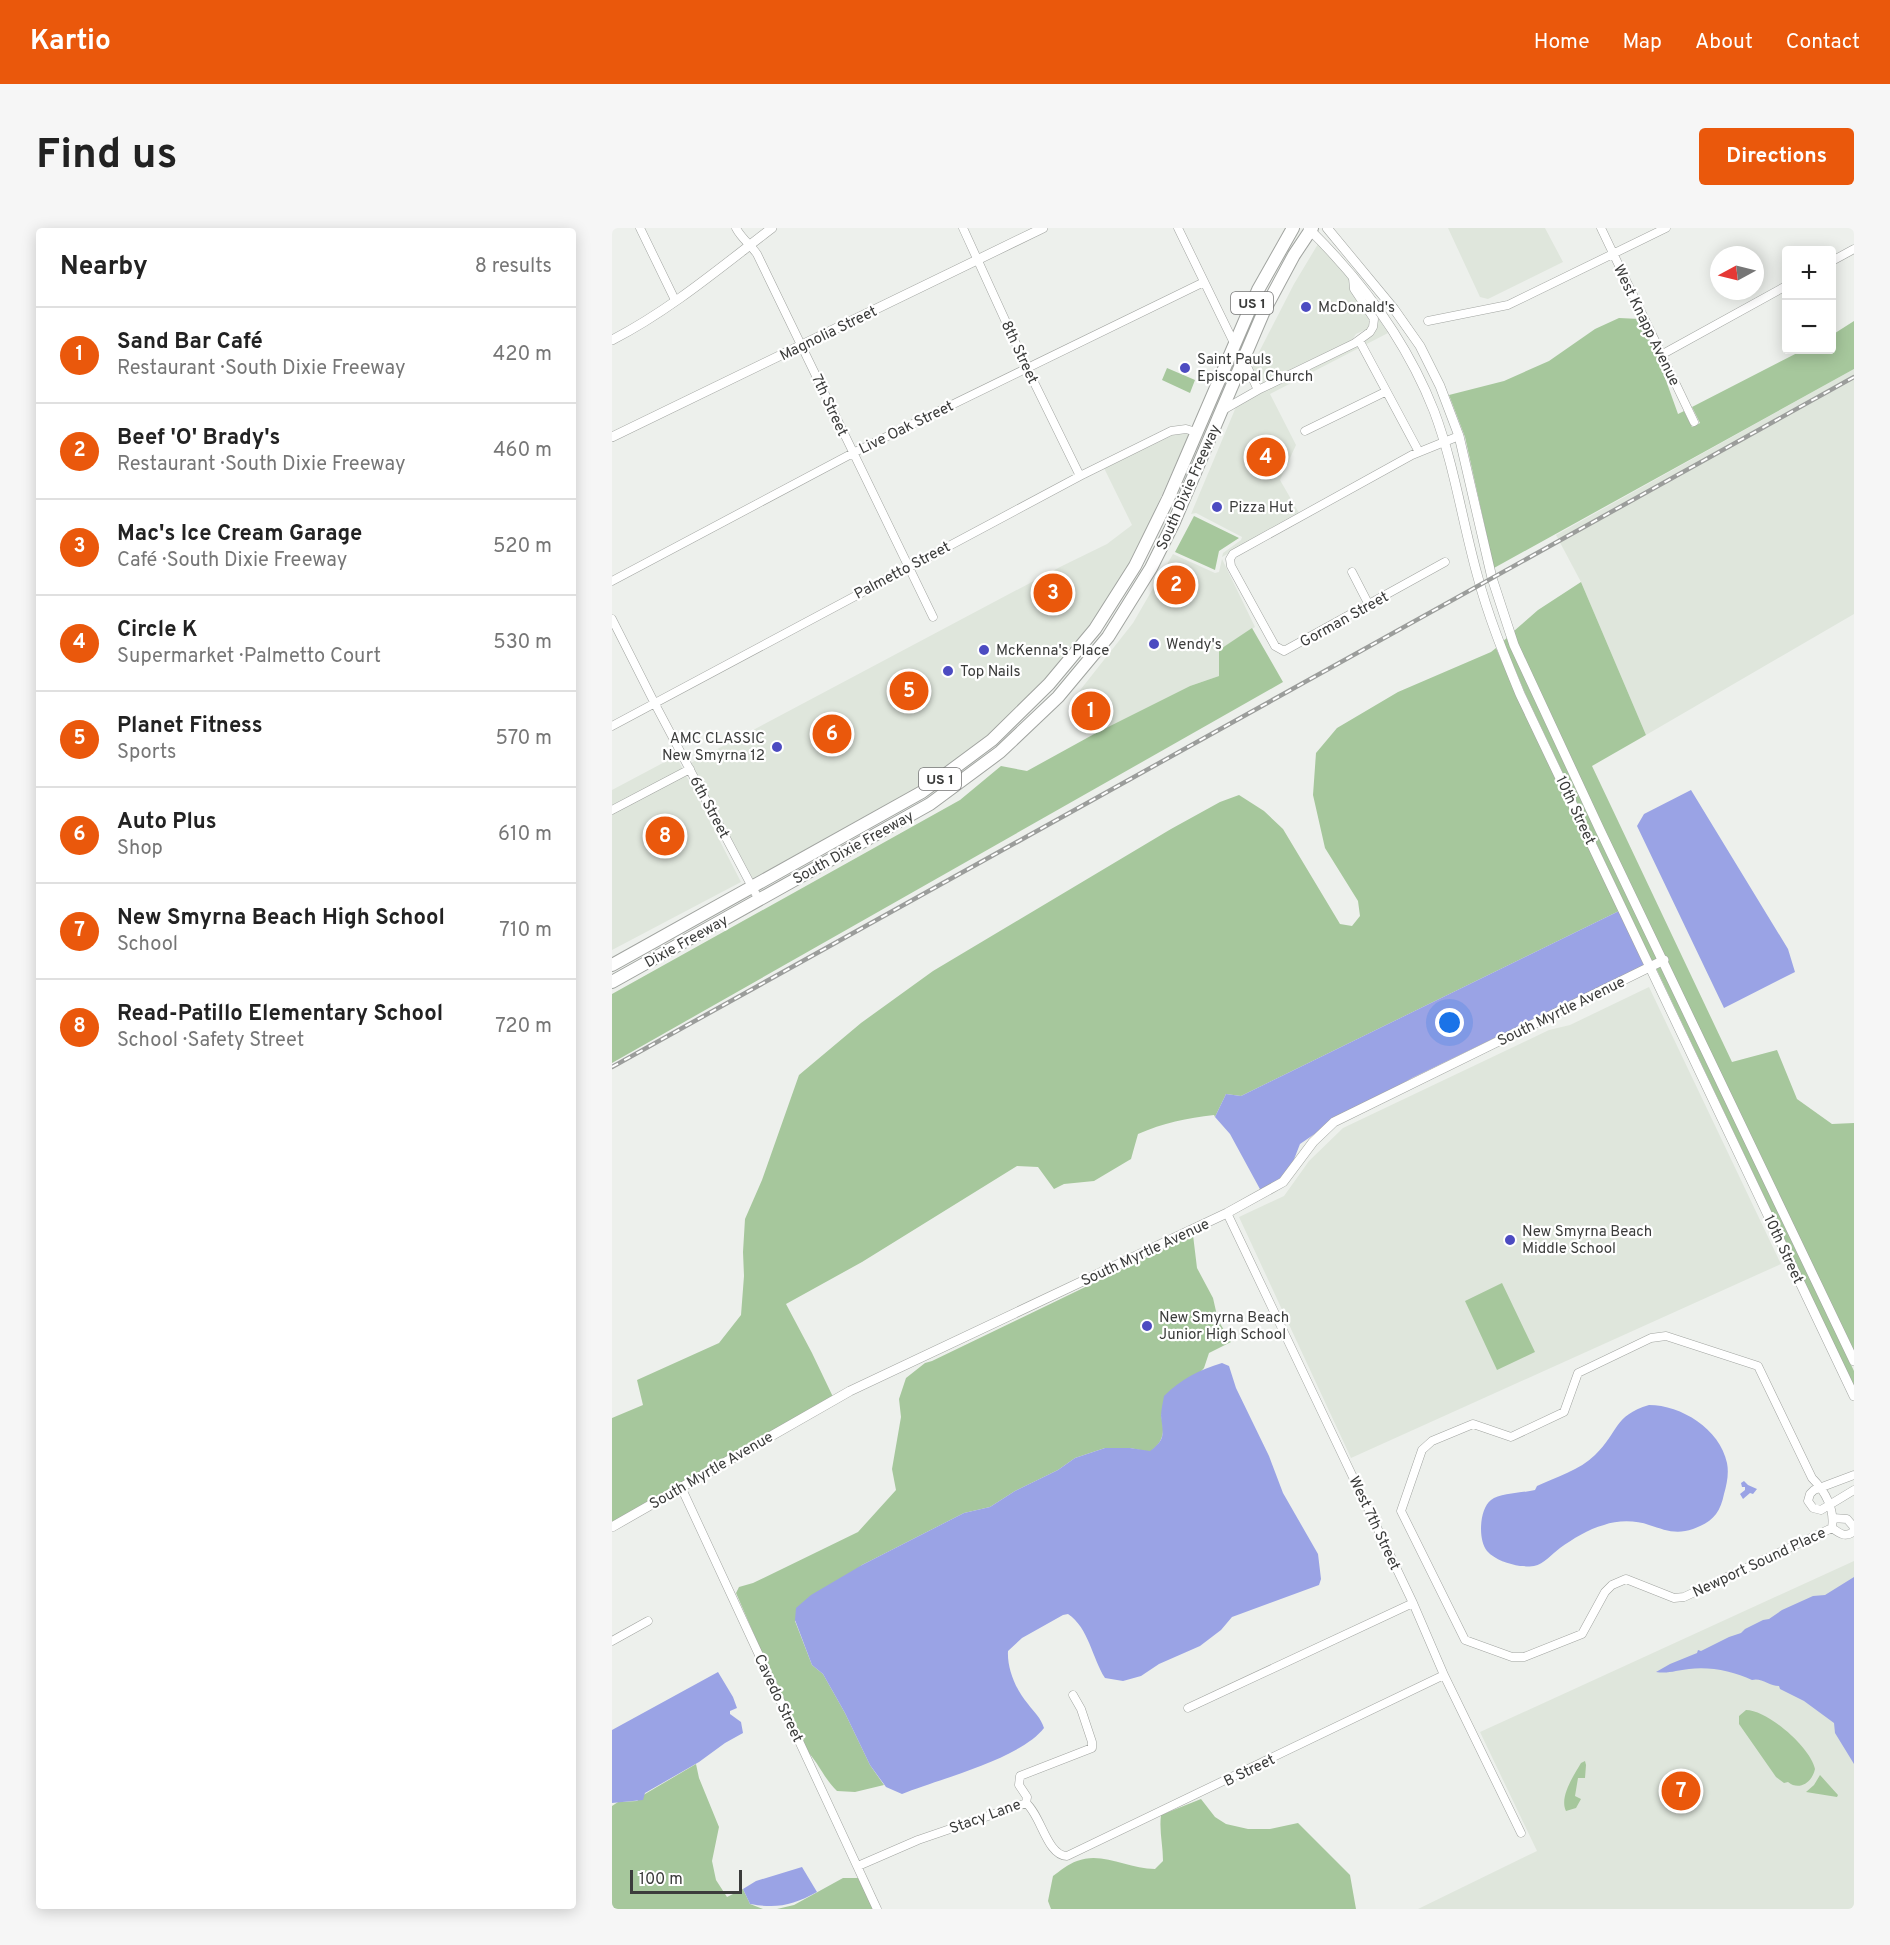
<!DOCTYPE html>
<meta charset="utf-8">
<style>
body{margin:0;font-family:Overpass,sans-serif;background:#f6f6f6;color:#222}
.controls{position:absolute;right:18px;top:18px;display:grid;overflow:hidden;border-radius:6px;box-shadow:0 3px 15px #0003}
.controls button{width:54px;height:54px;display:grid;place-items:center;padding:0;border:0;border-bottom:2px solid #e0e0e0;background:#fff;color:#222;font:30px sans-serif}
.compass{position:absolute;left:1098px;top:18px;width:54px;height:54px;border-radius:50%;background:#fff;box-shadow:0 3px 15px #0003;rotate:263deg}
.scale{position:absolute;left:18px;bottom:15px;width:112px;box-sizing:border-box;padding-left:6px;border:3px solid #3b3c3b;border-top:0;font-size:16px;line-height:21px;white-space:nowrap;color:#3b3c3b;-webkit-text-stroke:4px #fff;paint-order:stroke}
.you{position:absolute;left:838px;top:795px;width:21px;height:21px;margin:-15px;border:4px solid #fff;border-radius:50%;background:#1a73e8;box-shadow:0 0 0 9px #1a73e833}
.badge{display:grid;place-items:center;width:39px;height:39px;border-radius:50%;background:#ea580c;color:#fff;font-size:20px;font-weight:700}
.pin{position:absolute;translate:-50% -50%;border:3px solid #fff;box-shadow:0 2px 6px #0006}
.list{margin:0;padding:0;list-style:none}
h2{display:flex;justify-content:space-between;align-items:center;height:78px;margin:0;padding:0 24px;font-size:26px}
h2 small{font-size:20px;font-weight:400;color:#767676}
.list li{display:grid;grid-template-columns:39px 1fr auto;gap:18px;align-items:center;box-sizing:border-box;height:96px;padding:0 24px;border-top:2px solid #e0e0e0}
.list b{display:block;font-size:22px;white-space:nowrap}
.list p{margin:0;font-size:20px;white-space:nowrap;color:#767676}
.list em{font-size:20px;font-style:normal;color:#767676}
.map{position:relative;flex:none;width:1242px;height:1681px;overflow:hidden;border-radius:6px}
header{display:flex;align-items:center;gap:36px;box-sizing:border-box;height:84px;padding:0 30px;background:#ea580c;color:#fff}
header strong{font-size:28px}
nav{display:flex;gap:33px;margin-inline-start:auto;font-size:21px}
.intro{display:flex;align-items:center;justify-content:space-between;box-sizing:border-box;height:144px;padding:0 36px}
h1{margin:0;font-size:42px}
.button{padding:15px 27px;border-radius:6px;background:#ea580c;color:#fff;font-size:21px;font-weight:700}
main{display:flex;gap:36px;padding:0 36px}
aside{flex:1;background:#fff;border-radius:6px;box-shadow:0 3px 15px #0003}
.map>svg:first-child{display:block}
.built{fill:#dfe6dc}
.green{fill:#a6c79c}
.water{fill:#9aa3e5}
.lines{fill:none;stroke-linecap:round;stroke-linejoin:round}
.minor-casing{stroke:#a1a4a0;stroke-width:9}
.tertiary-casing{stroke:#a1a4a0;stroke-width:10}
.primary-casing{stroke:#a1a4a0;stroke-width:14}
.minor{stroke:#fff;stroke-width:8}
.tertiary{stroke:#fff;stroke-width:9}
.primary{stroke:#fff;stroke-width:12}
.rail-casing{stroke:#9b9d9b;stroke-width:4.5}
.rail{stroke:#fff;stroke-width:2;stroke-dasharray:7;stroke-linecap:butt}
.poi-dot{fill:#4c4bc1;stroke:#fff;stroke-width:2}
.labels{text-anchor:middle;stroke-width:4.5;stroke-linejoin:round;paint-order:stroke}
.shield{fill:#fff;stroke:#767676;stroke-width:1.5}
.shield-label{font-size:14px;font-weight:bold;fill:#3b3c3b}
.poi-label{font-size:15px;fill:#3b3c3b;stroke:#fff;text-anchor:start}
.street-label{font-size:15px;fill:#3b3c3b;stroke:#fff}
</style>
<header>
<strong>Kartio</strong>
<nav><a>Home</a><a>Map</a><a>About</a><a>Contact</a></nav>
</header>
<div class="intro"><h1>Find us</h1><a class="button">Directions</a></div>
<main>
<aside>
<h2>Nearby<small>8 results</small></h2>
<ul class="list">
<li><span class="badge">1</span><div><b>Sand Bar Café</b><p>Restaurant · South Dixie Freeway</p></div><em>420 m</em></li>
<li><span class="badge">2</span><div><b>Beef 'O' Brady's</b><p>Restaurant · South Dixie Freeway</p></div><em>460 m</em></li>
<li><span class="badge">3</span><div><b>Mac's Ice Cream Garage</b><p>Café · South Dixie Freeway</p></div><em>520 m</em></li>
<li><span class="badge">4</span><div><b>Circle K</b><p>Supermarket · Palmetto Court</p></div><em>530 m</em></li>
<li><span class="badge">5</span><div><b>Planet Fitness</b><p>Sports</p></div><em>570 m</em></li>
<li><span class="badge">6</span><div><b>Auto Plus</b><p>Shop</p></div><em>610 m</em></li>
<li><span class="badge">7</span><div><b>New Smyrna Beach High School</b><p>School</p></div><em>710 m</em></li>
<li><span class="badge">8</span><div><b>Read-Patillo Elementary School</b><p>School · Safety Street</p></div><em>720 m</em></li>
</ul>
</aside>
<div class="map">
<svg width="1242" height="1681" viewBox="0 0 1242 1681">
<rect width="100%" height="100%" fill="#edf0ec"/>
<path class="built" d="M836,0H933L951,34L876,71L868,69Z
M706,16L737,51L738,62L757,89V98L755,101L744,106L740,112L648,156L640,140L646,126L682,56Z
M766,90L776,105L658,166L684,217L668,252L687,285L610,329L611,325L629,312L630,309L584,285L579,286L624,179L648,165L745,119L762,106L765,100Z
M1242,141V386L1034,507L969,354L944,307Z
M574,205L577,206L520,334L466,414L424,461L378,506L314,554L267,584L142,653L79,535L450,338L495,316L520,297L492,240L561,207Z
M561,326L603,345L607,344L610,331L643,399L607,422V448L578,458L484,505L458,475L521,395Z
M64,528L129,654L0,722V562Z
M1037,759L1169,1036L739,1230L627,989L672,968L697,933L731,900L937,802L958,797Z
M1242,1333V1681H806L925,1623L868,1504Z"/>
<path class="green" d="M1007,90L1028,91L1047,133L1066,186L1072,183L1080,199L1088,195L1080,179L1191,122H1220V107L1242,93V141L882,340L853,209L837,167L892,153L937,133L983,101Z
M555,140L583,152L578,165L550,152Z
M582,288L627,310L607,323L603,342L563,324Z
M969,354L1034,507L980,538L1120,834L1165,822L1185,871L1220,896L1242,895V1123L992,601L906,416L902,403L926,382Z
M640,400L671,454L0,835V766L348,572L389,538L415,543L484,505L578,458L607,448V422Z
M895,410L1046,731L1040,733L913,465L891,413Z
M884,420L905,468L1007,683L629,868L614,866L603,889L602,887C575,890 551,895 526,906L519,931L482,953L452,956L442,961L426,939L405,938L250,1034L174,1076L200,1125L222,1171L0,1299V1190L31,1177L25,1152L107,1115L129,1087L132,1048L131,1024L133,991L150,952L187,847L249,795L321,743L559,601L608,574L627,567L652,583L671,601L728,696L740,698L748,688L746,673L713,620L701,567L704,525L725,500L786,464L879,424Z
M1049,738L1242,1143V1158L1044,740Z
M581,1007L585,1040L601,1070L606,1092L619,1114L597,1125L592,1140L549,1187C553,1204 552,1213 538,1224L518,1220H493L463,1230L446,1242L403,1263L378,1279L352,1285L250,1337L183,1393L200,1437L211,1446L233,1485L258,1537L272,1557L243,1564L225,1563C210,1548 207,1534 191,1519L124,1365L127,1359L141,1355L246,1304L284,1262L280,1241L289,1189L287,1171L294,1150L313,1135L320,1133Z
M890,1055L923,1124L885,1142L853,1073Z
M1134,1482C1156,1482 1199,1520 1203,1541C1200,1555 1187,1563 1176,1554L1172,1555L1164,1549L1127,1496V1488Z
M973,1533L974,1537L973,1550H966L963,1568L969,1571L964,1580L954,1583C947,1569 962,1547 969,1535Z
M84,1536L87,1550L107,1599L100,1633L104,1652L115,1669L131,1661L138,1676L151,1681H0V1578L6,1574L25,1573L33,1566Z
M1208,1547L1226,1567L1225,1569L1194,1564L1202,1557Z
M589,1571L603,1589L614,1596L636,1601H658L686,1595L738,1647L744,1681H439L436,1673L441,1648C448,1643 456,1636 465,1633C490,1623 516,1641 543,1641L551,1633C551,1617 547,1603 549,1587Z
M231,1650H247L263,1667L268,1681H165L182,1677Z"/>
<path class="water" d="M1079,562L1176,721L1183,744L1112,780L1025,598L1032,586Z
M1007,683L1033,737L800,850L707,903L688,916L681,934L668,952L649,963L618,906L603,889L614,866L629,868Z
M610,1135L617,1138L624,1160L657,1228L671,1265L706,1326L709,1351L707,1357L620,1389L609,1402L588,1418L547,1436L529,1448L511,1453L493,1450C480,1430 477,1400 456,1386L451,1387L410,1410L396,1423C395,1441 404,1462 416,1476C422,1484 429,1490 432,1500C408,1531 327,1551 290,1566L274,1559L258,1537L233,1485L211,1446L200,1437L183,1392L184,1380L199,1367L250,1337L352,1285L378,1279L403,1263L446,1242L463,1230L493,1220H518L538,1223C554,1211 551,1206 549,1188C549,1182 551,1174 552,1168C569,1151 587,1142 610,1135Z
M1037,1177C1069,1177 1108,1201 1115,1235C1117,1245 1115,1256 1112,1266C1108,1286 1100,1294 1081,1301C1064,1307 1053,1302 1037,1297C1024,1292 1005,1292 992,1297C976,1301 961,1311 948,1320C940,1326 932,1336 922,1338C918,1339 912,1338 908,1338C897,1336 883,1332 875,1323C866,1313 867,1281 879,1272C888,1265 911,1265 923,1262L925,1258C944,1249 968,1242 983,1227C1007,1204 1001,1188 1037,1177Z
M1132,1253L1136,1257L1145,1261L1141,1266L1138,1265L1131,1271L1128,1266L1133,1262V1259H1130L1129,1255Z
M1242,1349V1536L1223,1505L1222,1495L1192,1473L1168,1461L1167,1458C1157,1458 1149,1449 1140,1452C1122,1443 1096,1438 1077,1441C1065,1442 1057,1446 1044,1444L1058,1436L1085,1425L1086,1422L1089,1423L1117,1409L1129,1405L1133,1401L1151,1392L1157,1391L1170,1382L1201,1368L1213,1367Z
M106,1444L121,1469L125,1480L118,1483V1486L129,1494L131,1505L113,1515L87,1534L33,1565L31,1572L0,1575V1502Z
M190,1639L205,1664C181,1677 166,1681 138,1676L131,1661L144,1653Z"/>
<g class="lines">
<g class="minor-casing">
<path id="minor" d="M28,0L63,72
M124,0C130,11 138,16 145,26L321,389
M351,0L415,140L468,248
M566,0L622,115
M989,0L1082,194
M1220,33L1242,21
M816,93L896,77L1054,0
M747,112L807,224
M1049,127L1174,58
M632,132L646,162
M611,182L646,162L743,115L758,104L761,99L762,91L742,61L741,50
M693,203L773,164
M833,334L672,423L663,418L619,338L618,331L621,326L800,227L847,208
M740,344L757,377
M0,353L241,225L592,54
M0,391L43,476L147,672
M0,498L468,248L559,203L574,201L584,204
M0,582L78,541
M615,985L801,1375L832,1447L909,1605
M1054,1108L1146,1138L1200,1250C1213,1263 1223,1281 1220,1300L1072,1369L1062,1370L1014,1351L1000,1357L993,1364L970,1406L912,1429H900L853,1412L789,1283L810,1222L820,1213L861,1196L899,1209L952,1184L966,1145L1039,1110Z
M1242,1247L1202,1262L1198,1266L1196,1273L1201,1280L1209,1282L1242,1262
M69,1259L265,1681
M1220,1300C1227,1305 1233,1310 1241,1304L1242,1299L1235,1291L1221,1290
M0,1413L36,1393
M576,1480L801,1375
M414,1575C429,1587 435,1628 455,1628L832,1447
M246,1638L306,1612L414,1575L415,1569L407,1557L408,1548L480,1520V1514L469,1481L461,1467"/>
</g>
<g class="tertiary-casing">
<path id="tertiary" d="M696,0C748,51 795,114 822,183C842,236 850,292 865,346C876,388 892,427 908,466L1242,1168
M715,0L782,81L808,118L828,158L847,208L880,350L902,417L988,602L1242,1133
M0,112C57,83 109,39 160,0
M0,209L431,0
M0,1299L238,1163L615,985L671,954L701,914L722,894L1052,732"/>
</g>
<g class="primary-casing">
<path id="primary" d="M0,737L310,564L380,512L437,456L483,401L523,338L556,271L646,62L681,0
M0,754L318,576L388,524L446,469L496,409L539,340L562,294L652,83L682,27L700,0"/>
</g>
<use href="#minor" class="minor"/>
<use href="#tertiary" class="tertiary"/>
<use href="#primary" class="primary"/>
<g class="rail-casing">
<path id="rail" d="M0,839L1242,149"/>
</g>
<use href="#rail" class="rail"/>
</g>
<g class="poi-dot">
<circle cx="694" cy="79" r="6"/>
<circle cx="573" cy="140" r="6"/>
<circle cx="605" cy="279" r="6"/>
<circle cx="542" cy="416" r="6"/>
<circle cx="372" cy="422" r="6"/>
<circle cx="336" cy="443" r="6"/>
<circle cx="165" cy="519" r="6"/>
<circle cx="898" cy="1012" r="6"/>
<circle cx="535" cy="1098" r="6"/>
</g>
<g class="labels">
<g class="shield">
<rect x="619" y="64" width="42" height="22" rx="4.5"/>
<rect x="307" y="540" width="42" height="22" rx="4.5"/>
</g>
<g class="shield-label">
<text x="640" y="80">US 1</text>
<text x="328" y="556">US 1</text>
</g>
<g class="poi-label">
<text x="706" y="84">McDonald's</text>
<text x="585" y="136">Saint Pauls<tspan x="585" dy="17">Episcopal Church</tspan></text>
<text x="617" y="284">Pizza Hut</text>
<text x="554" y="421">Wendy's</text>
<text x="384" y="427">McKenna's Place</text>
<text x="348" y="448">Top Nails</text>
<text x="153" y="515" text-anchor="end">AMC CLASSIC<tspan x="153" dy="17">New Smyrna 12</tspan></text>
<text x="910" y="1008">New Smyrna Beach<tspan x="910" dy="17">Middle School</tspan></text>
<text x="547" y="1094">New Smyrna Beach<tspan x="547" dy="17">Junior High School</tspan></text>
</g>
<g class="street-label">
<text transform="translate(1035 97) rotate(64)" y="5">West Knapp Avenue</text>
<text transform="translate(216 105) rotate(-26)" y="5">Magnolia Street</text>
<text transform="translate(408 124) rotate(65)" y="5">8th Street</text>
<text transform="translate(218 177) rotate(65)" y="5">7th Street</text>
<text transform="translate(294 199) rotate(-26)" y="5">Live Oak Street</text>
<text transform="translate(576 259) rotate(-66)" y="5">South Dixie Freeway</text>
<text transform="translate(290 342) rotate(-28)" y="5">Palmetto Street</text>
<text transform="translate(732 391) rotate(-29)" y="5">Gorman Street</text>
<text transform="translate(98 579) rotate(62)" y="5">6th Street</text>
<text transform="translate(964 582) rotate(65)" y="5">10th Street</text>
<text transform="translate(241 619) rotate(-29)" y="5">South Dixie Freeway</text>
<text transform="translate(74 713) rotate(-29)" y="5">Dixie Freeway</text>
<text transform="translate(949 783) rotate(-26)" y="5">South Myrtle Avenue</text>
<text transform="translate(1172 1021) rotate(65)" y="5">10th Street</text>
<text transform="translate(533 1024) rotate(-25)" y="5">South Myrtle Avenue</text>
<text transform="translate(99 1242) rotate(-30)" y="5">South Myrtle Avenue</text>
<text transform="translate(763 1295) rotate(65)" y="5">West 7th Street</text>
<text transform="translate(1147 1334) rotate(-25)" y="5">Newport Sound Place</text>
<text transform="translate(167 1470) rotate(65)" y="5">Cavedo Street</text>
<text transform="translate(637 1542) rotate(-26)" y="5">B Street</text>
<text transform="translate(373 1588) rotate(-20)" y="5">Stacy Lane</text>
</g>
</g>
</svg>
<div class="controls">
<button>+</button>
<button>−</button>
</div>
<svg class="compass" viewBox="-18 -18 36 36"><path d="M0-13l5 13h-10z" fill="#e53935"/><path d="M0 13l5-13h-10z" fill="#767676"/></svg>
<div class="scale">100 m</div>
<div class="you"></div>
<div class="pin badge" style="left:479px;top:483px">1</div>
<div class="pin badge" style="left:564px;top:357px">2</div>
<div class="pin badge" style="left:441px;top:365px">3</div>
<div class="pin badge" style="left:654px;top:229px">4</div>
<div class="pin badge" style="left:297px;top:463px">5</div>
<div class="pin badge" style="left:220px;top:506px">6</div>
<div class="pin badge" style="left:1069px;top:1563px">7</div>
<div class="pin badge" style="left:53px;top:608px">8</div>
</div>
</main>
